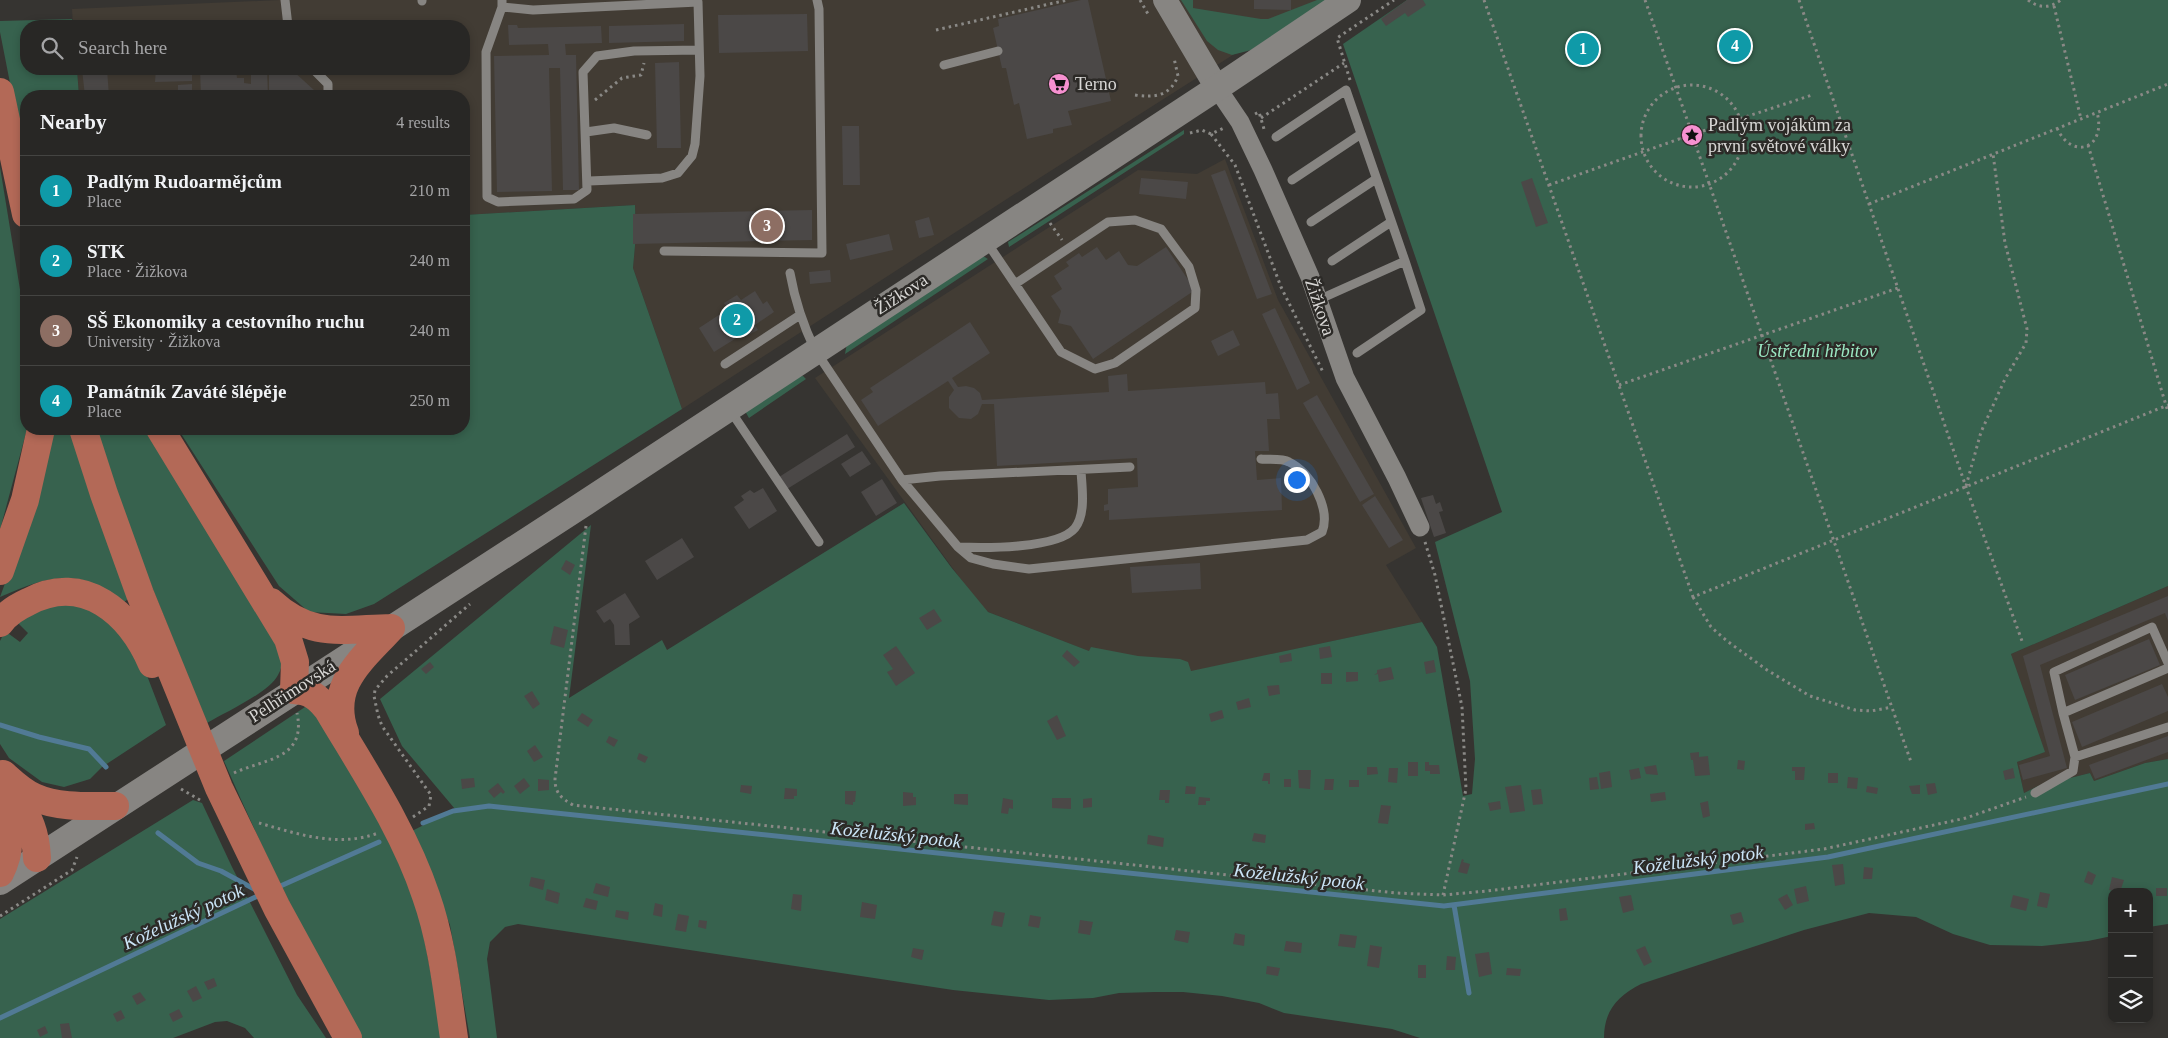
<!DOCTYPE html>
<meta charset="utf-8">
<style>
body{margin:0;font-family:Georgia,serif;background:#302f2d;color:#f1f3f6}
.controls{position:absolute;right:15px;bottom:15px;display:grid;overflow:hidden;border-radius:10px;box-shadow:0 2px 8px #0003}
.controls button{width:45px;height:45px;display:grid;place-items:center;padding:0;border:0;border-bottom:1px solid #444442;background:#282725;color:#f1f3f6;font:25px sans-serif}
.you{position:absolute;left:1296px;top:479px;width:18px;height:18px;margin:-12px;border:4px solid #fff;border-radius:50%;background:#1a73e8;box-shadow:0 0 0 8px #1a73e833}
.badge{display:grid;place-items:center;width:32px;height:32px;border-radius:50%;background:#f690d0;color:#fff;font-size:16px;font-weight:700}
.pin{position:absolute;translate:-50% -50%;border:2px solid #fff;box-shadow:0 1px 5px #0006}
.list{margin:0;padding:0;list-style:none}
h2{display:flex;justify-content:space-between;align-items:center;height:65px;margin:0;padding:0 20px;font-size:21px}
h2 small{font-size:16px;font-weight:400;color:#a5a5a7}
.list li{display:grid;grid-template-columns:32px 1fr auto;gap:15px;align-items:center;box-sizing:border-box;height:70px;padding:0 20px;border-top:1px solid #444442}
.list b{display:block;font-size:19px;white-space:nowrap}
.list p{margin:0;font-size:16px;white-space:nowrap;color:#a5a5a7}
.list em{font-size:16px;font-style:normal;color:#a5a5a7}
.icon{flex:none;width:28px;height:28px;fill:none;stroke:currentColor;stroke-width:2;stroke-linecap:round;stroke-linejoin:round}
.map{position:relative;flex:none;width:2168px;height:1038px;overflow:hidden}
.search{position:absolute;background:#282725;box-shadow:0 2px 8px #0003;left:20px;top:20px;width:450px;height:55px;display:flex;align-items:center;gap:12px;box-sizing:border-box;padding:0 18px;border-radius:20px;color:#a5a5a7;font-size:19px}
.panel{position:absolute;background:#282725;box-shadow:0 2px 8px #0003;left:20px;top:90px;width:450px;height:345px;border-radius:20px}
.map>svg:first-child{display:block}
.built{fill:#423c34}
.green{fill:#37624e}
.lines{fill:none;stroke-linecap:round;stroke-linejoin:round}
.stream{stroke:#517a95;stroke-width:5}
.building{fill:#4b4847}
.path{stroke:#8a8986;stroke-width:3;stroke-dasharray:2.5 4;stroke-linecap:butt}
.service{stroke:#878582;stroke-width:9}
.minor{stroke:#878582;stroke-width:19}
.tertiary{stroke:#878582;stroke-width:24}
.secondary{stroke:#878582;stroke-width:26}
.primary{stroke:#b36957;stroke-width:28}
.labels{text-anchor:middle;stroke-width:5;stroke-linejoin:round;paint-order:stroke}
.poi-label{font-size:18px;fill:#d8d7d5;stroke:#2c2a27;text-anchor:start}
.street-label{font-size:18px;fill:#d8d7d5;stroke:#2c2a27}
.park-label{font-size:18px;font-style:italic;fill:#9be8c3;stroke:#2c2a27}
.water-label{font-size:19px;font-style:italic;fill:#cae4f6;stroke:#2c2a27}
</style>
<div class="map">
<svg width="2168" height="1038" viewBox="0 0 2168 1038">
<rect width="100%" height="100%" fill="#363431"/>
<path class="built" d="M280,0H1319L1041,177L682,409L633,268L636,235L635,205L464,215V96H79L77,69H464V26H73L72,9Z
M1225,159L1278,300L1416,548L1386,565L1422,622L1175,675H1150L983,610L815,378L1138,170L1197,174Z
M2168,586V759L2145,763L2094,781L2090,773L2038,786L2024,793L2017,762L2044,752L2011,654Z"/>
<path class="green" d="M1181,0H1193V8L1261,19H1268L1317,0H1327L1251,50L1232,55L1218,50L1207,41Z
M1407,0H2168V586L2011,654L2045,752L2017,762L2024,793L2038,786L2090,773L2094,781L2145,763L2168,759V924L2149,927V892H2112V936L2088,941L2042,946L1990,945L1953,934L1916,917L1869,913L1804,930L1641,984C1618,996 1604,1010 1604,1038H1420L1392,1029L1284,1013L1259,1003L1222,996L1183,992H1155L1119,993L1093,998L1049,1000L953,990L518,924L505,927L490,942L487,959L497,1038H470L450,925L412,831L455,809L402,746L380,699L591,525L569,698L662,640L667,650L904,503L951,567L988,612L1089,651L1091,647L1138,656L1180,659L1188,662L1191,671L1422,622L1437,647L1463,796L1472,794L1475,759L1470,681L1435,542L1502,512L1343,44Z
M72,19L73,26H26V69H77L79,96H26V150L19,129L0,32V21Z
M1184,130V134L1178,138L1009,247L1008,242Z
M0,167L26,326L27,429L0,530Z
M635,205L636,235L633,268L682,409L374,604L346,614L309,612L279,586L178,429H464V215Z
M983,256L988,259L845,354L847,343Z
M803,376L806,379L749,418L745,411L796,377Z
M49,429H71L128,599L124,602C77,566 50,576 0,597L26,526Z
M96,429H149L281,645C282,656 284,665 278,675C270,692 224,713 207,723L137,550Z
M70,602L114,621L146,673L166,725L102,767L90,779L64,787L42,782L9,758L0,744V641L5,631L20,642L28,633L15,620L25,613Z
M308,705L312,706L374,809L418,905L443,1038H362C311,949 265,856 224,761Z
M193,800L202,803L232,867L297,995L326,1038H254L245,1028L227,1021L215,1022L173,1038H0V919Z"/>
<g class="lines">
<path class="stream" d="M0,725L39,737L89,749L106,767
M423,823L453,811L489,806L1444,906L1828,857L2168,784
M158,833L198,863L221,871L256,890
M276,888L379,842
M1454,905L1469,993
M0,1018L262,894"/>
</g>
<path class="building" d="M1081,0H1088L1111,101L1068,111L1072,125L1053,129V133L1027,139L1019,103L1014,105L1006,68H1002L993,28L999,26L998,19Z
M1254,0H1291V10L1254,9Z
M1407,0H1423L1426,5L1408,17L1405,13L1386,26L1381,19Z
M807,14L808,51L719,53L718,15Z
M684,24V41L609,43V26Z
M508,25H517L518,28L601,26L602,43L565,44L566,55H576L579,190H563L560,68H549L552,191L497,192L494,56L549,55L548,44L509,45Z
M679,62L681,148H657L655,63Z
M82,69H107L109,96H85Z
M156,69H192V81L155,82Z
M200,69H236L237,78H244V83L251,84V69H267L268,96H201Z
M269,69H291L315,91V96L269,95Z
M192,84V96H178V85Z
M842,126H859L860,185H843Z
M1225,170L1272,294L1257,299L1211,175Z
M1141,178L1188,182L1186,199L1139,194Z
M1532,178L1548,223L1536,227L1521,182Z
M812,210V240L633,244V214Z
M929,217L934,235L919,238L915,221Z
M889,234L893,250L850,260L846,244Z
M1097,247L1106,260L1119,251L1128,265L1137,266L1166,247L1195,290L1093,359L1071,326L1058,323L1061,311L1051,296L1062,289L1054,276L1069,266L1066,262L1079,253L1082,257Z
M830,270L831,282L810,284L809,272Z
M755,291L763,304L767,301L774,312L755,325L758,330L748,335L746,332L714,352L699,328L728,309L724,303L737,295L741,300Z
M1275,308L1310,383L1297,390L1262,314Z
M970,322L990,353L952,378L958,387L966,386L974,388L980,393L982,400L1109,392L1108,376L1127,374L1128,391L1265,382L1266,394L1278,393L1280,419H1267L1269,451H1255L1257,480L1281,478L1282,510L1109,520V510L1104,511V505L1108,504V489L1138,487L1137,458L997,466L994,404H982L978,414L971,419L959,418L949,408V397L954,390L948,381L878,426L861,400L873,392L870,388Z
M1233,330L1240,345L1218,356L1211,341Z
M1317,395L1374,494L1360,502L1303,403Z
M847,434L855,447L787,489L779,477Z
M862,451L871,464L850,477L841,464Z
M882,479L897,503L876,516L861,492Z
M763,488L777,511L749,529L734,507L744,500L741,496L750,490L754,493Z
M1433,495L1436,504L1440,502L1443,511L1439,512L1446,533L1434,537L1421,498Z
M1375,496L1403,540L1389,548L1362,505Z
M682,538L694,557L657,580L645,561Z
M566,560L575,565L570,575L561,569Z
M1200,563L1201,589L1132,593L1130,567Z
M625,593L640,617L629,624L630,645H615L614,625L610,619L604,623L596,611Z
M2168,596V621L2165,613L2040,665L2067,768L2023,780L2019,765L2050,756L2023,656Z
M934,609L942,621L927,630L919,618Z
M554,626L568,630L564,648L550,644Z
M2149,639L2160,665L2075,700L2065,675Z
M896,646L915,673L896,686L887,672L893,669L883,655Z
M1330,646L1332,657L1320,659L1319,648Z
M1067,650L1080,662L1074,667L1062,656Z
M1291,653L1292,661L1280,663L1279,656Z
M1434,660L1436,672L1426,674L1424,662Z
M430,662L434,667L426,674L421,669Z
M1391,667L1394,679L1379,682L1378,674L1374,675L1377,673V670Z
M1346,672H1358V681L1346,682Z
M1321,673H1332V684H1321Z
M2162,684L2168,697V711L2082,747L2072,722Z
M1279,685L1280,694L1269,696L1267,686Z
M532,691L540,704L533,709L524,696Z
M1249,698L1251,707L1238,710L1236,702Z
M1222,710L1224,718L1211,722L1209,714Z
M582,713L593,720L588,727L577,720Z
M1057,715L1066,736L1057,740L1047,721Z
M609,736L618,740L614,747L606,742Z
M2168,736V752L2095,779L2089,765Z
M535,745L543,757L534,762L527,751Z
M1699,752V757L1708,756L1710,775L1695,776L1693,760H1691L1690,753Z
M639,753L648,757L645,763L637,759Z
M1738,760L1745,761L1744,770L1737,769Z
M1408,762H1418V776H1408Z
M1425,762H1429V765H1439L1440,774H1430V771H1425Z
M1656,765L1658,775L1646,774L1644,767Z
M1367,767H1377L1378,774L1367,775Z
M1792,767H1805L1804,780H1795V771H1792Z
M1389,768H1398L1397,783L1388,782Z
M1639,768L1641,778L1631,780L1629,770Z
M2013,768L2015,778L2005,780L2003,771Z
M1298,770H1311L1310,789L1299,788Z
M1610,771L1612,787L1601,789L1599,773Z
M1264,773H1270V784H1268V781H1262Z
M1828,773H1838V783H1828Z
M1597,777L1599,789L1590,790L1589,778Z
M1848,777L1858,778L1857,789L1847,788Z
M474,778L475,787L462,789L461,779Z
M524,778L530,786L520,794L514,786Z
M538,779L549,780V790L538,791Z
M1284,779H1291V787H1284Z
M1325,779H1334L1333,790H1324Z
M1349,780H1359V787H1349Z
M498,783L505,792L503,794L501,792L494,798L488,791Z
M1935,783L1937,793L1928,795L1926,784Z
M741,785L752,786L751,794L740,792Z
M1521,785L1525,811L1510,813L1505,787Z
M1920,785V794H1912L1909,786Z
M1186,786L1196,787L1195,794H1185Z
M1867,786L1878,788L1877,794L1866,792Z
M785,788L797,789V796H794V799H784Z
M1541,789L1543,804L1533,805L1531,790Z
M1160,790H1170L1169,803H1165V800H1159Z
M845,791H856L855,802H853V805L845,804Z
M903,792L913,793V797H916V805L903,806Z
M1665,792L1666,800L1651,802L1650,794Z
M954,794H968V805L954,804Z
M1199,797L1210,798V801H1206V805H1198Z
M1003,798L1013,800V809L1009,808L1008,814L1001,813Z
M1052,798H1071V809L1052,808Z
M1092,798V807L1083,808V799Z
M1500,801L1501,809L1490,811L1488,803Z
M1708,801L1710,816L1703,818L1700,803Z
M1381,805L1391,806L1388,824L1378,823Z
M1814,823L1815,829L1805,830V824Z
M1254,833L1266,835L1265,843L1252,841Z
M1148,835L1164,838L1163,847L1147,844Z
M1462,859L1464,860L1463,862L1470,864L1467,874L1458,872Z
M1843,864L1845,884L1835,886L1832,865Z
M1864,867L1873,868L1872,879H1863Z
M2088,871L2096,875L2092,885L2084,882Z
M531,877L545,880L543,890L529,886Z
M2112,877L2124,880L2120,892L2109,890Z
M596,883L610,887L608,897L593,893Z
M1806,886L1809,901L1797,904L1794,889Z
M2156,888H2167V896H2156Z
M547,889L560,893L558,904L545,900Z
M2040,892L2050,894L2047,908L2037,906Z
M793,894L802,895L801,911L791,909Z
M1787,894L1793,905L1785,910L1778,899Z
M1631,895L1634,910L1623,913L1619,897Z
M2013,895L2029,899L2026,911L2010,907Z
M586,898L598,901L596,910L583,907Z
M862,902L877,905L875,919L860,917Z
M655,903L663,905L662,917L653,915Z
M1566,908L1568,920L1560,921L1559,909Z
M616,910L629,912L628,920L615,917Z
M994,911L1005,913L1002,927L991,925Z
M1741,912L1744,922L1733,925L1730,915Z
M678,914L689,916L686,932L675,930Z
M1030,915L1041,917L1039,928L1028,926Z
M699,920L707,921L706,929L698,927Z
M1080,920L1093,922L1090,935L1078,933Z
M1176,930L1190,932L1188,943L1174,940Z
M1235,933L1245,935L1244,946L1233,944Z
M1340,934L1357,936L1355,948L1338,946Z
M1286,941L1302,943L1301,953L1284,951Z
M1370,945L1382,947L1379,968L1367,966Z
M1645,946L1652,962L1644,966L1636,950Z
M913,948L924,950L922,960L911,957Z
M1489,952L1492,974L1479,977L1475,954Z
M1447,956L1456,957L1455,970H1446Z
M1418,965H1426V978H1418Z
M1267,966L1280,968L1278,976L1266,974Z
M1507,968L1521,969L1520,976L1506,975Z
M214,978L217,986L208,990L204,982Z
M196,986L202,998L193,1002L187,991Z
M140,992L146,1000L137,1005L132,996Z
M179,1009L183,1017L173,1022L169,1014Z
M121,1010L125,1018L117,1022L113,1014Z
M69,1023L72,1038H62L60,1024Z
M45,1026L48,1033L40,1037L37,1030Z"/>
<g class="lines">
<path class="path" d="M1140,0L1148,14
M1484,0L1693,597L2168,405
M1645,0L1689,125L1703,131L1696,146L1911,762
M1799,0L1966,487L2022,641
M2028,0C2040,9 2050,8 2061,0
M2054,6L2081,119
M936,30L1067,0
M1350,80L1337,38L1394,0
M1641 136a51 51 0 1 1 102 0a51 51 0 1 1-102 0Z
M1135,95C1155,98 1170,96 1178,76L1174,58
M595,100L622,78L641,75L644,63
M1255,114L1259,112L1264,129
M1261,118L1344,63
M1689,125L1682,138L1696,146
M2057,128C2071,160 2107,150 2097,112
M1703,131L1812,95
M1190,133L1202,130L1211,134L1224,128
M1211,134L1235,165L1281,287L1323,372
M2088,145L2168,412
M1549,185L1682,138
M1869,204L2168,84
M1050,223L1062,240
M1619,385L1898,288
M1966,486L1981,432L2005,379L2026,343L2027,329L2005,243L1993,154
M586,526L555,779C555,793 561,798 573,805L1396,893L1443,895L1487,891L1824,849L1966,818L2026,797
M1425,542L1435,575L1462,707L1466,789L1443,895
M1693,597L1711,627L1727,641L1767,670L1810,696L1855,710L1871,711L1892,707
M234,773C263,759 307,760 297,713
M181,789L200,800
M413,817L429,806L431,795L382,726L378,715L374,696L375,690L387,676L470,604
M259,823C298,834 338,848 378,833
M0,916L72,870L77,857"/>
<path class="service" d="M285,0L288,26
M422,0V1
M502,0V7L486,52L487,197L498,202L574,199L587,190L583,72L597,56L634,51L699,50
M502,7L533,10L698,2L700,76L695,144L692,156L678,173L662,178L589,181
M944,65L998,51
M313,69L328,84V96
M586,132L614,128L647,135
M1276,137L1346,90L1405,261
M1292,180L1361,134
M1311,222L1376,179
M986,241L1061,352L1095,369L1115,363L1195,308L1196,290L1189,267L1161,229L1135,220L1108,222L1015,284
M664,251L822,253L819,9L817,0
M1332,261L1391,222
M790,273C795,301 803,325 815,350L902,480L958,547L971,558L993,564L1029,569L1307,540L1322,532C1331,509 1311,472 1289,462C1282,458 1269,460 1261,459
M1318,300L1405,261L1421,310L1357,353
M725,364L800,315
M730,410L819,542
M902,480L940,476L1130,467
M958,547C985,548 1058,549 1075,528C1086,514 1082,488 1081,471
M2063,713L2054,672L2152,627L2168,663
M2075,757L2168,727
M2035,793L2073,771L2075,757L2063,713L2168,668"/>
<path class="minor" d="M1217,88L1240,122L1263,170L1310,277L1345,378L1397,478L1420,527"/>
<path class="tertiary" d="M1165,0L1217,88"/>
<path class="secondary" d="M0,882L585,503L1217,88L1348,0"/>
<path class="primary" d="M0,92L26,214
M83,429L104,494L140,594L219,788L277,908L348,1038
M160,429L288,639L295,662L294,690C310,691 318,697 328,710C363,769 404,830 426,896C442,941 447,990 454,1038
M0,571L25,500L41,429
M271,602C311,639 342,629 391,628
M0,623C7,613 17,607 28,602C84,572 130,613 152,664
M345,733C327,685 363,659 391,628
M3,774C13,783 22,792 34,797C58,808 89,806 115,806
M7,782C23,813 35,820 37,858
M0,807C10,831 12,849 0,873"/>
</g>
<defs>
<g id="supermarket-disc" transform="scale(1.125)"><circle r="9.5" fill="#f690d0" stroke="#2c2a27"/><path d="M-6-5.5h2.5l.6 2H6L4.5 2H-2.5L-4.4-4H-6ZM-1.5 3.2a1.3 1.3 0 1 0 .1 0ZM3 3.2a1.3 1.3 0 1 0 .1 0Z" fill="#111"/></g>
<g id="sight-disc" transform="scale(1.125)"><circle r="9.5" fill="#f690d0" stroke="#2c2a27"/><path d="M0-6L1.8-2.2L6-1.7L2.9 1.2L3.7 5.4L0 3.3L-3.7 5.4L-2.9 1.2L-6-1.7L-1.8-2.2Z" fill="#111"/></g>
</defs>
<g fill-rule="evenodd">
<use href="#supermarket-disc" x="1059" y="84"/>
<use href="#sight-disc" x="1692" y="135"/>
</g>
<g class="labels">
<g class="poi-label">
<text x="1075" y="90">Terno</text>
<text x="1708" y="131">Padlým vojákům za<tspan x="1708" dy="21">první světové války</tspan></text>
</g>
<g class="street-label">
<text transform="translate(901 294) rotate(-33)" y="6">Žižkova</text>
<text transform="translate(1320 307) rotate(71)" y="6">Žižkova</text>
<text transform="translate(292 691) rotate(-33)" y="6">Pelhřimovská</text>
</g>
<g class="park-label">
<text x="1817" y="357">Ústřední hřbitov</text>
</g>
<g class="water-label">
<text transform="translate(896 834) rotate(6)" y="7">Koželužský potok</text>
<text transform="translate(1698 859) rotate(-7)" y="7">Koželužský potok</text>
<text transform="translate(1299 876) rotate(6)" y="7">Koželužský potok</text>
<text transform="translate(183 916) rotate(-25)" y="7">Koželužský potok</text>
</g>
</g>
</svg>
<div class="controls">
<button>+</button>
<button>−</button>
<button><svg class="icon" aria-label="layers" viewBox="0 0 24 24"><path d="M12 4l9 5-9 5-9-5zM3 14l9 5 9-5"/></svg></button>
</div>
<div class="you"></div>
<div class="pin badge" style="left:1583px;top:49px;background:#0f9aa8">1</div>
<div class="pin badge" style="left:737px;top:320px;background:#0f9aa8">2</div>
<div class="pin badge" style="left:767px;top:226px;background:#8d6e63">3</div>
<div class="pin badge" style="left:1735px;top:46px;background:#0f9aa8">4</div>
<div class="search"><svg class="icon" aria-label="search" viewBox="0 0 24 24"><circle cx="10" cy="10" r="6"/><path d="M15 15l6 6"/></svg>Search here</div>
<section class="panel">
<h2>Nearby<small>4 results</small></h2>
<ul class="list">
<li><span class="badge" style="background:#0f9aa8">1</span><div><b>Padlým Rudoarmějcům</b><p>Place</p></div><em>210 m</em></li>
<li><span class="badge" style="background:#0f9aa8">2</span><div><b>STK</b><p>Place · Žižkova</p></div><em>240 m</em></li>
<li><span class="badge" style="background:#8d6e63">3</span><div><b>SŠ Ekonomiky a cestovního ruchu</b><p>University · Žižkova</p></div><em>240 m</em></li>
<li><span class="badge" style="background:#0f9aa8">4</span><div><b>Památník Zaváté šlépěje</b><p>Place</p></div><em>250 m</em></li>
</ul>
</section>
</div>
